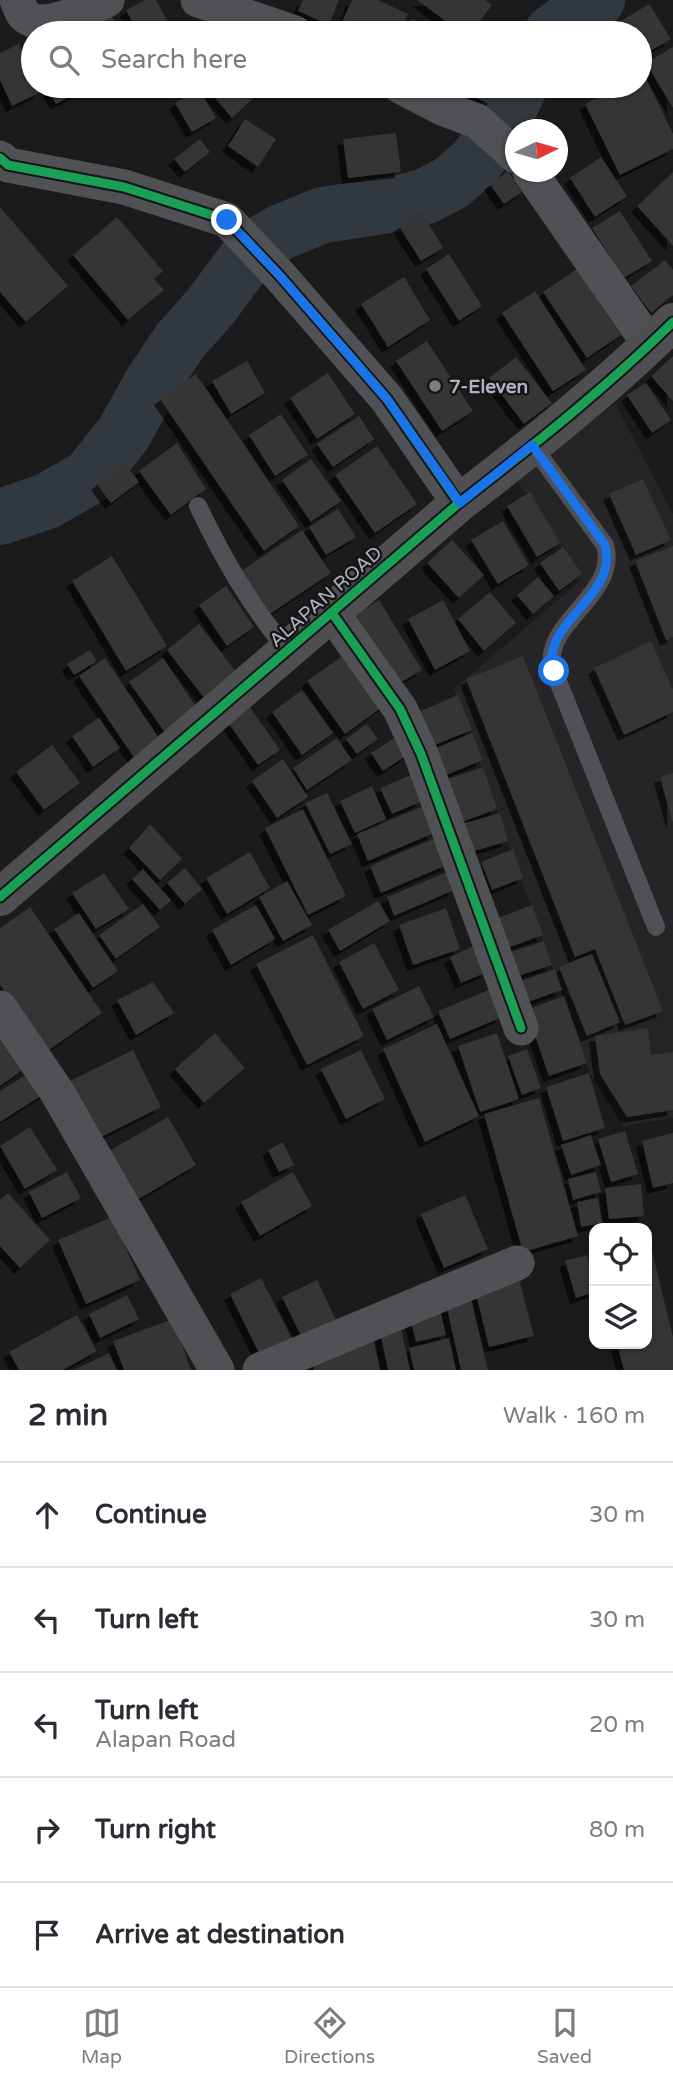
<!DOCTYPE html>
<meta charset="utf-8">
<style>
body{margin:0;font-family:"Varela Round",sans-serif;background:#f7f7f7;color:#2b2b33}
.controls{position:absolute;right:21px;bottom:21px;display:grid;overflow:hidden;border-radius:14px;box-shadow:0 2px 5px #0004}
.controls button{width:63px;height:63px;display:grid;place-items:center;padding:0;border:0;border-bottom:2px solid #e1e1e2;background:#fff;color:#2b2b33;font:35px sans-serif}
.compass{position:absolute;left:505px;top:119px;width:63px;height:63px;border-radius:50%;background:#fff;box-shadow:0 2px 5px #0004;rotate:85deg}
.stop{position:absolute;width:21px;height:21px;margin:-16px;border:5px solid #1a73e8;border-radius:50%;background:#fff}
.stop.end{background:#1a73e8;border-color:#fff;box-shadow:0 2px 7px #0008}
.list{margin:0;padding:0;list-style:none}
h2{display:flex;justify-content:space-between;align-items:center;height:91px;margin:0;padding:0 28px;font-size:30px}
h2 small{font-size:23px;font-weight:400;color:#7c7c81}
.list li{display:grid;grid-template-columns:46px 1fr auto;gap:21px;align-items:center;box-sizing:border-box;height:105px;padding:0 28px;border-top:2px solid #e1e1e2}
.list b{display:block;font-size:26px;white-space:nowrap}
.list p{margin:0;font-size:23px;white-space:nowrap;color:#7c7c81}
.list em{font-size:23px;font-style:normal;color:#7c7c81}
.icon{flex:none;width:38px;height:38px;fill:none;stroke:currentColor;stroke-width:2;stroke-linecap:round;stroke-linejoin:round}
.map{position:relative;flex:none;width:673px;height:1370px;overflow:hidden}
.search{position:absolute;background:#fff;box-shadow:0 2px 5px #0004;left:21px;right:21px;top:21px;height:77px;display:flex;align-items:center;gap:18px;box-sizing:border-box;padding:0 24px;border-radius:38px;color:#7c7c81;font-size:26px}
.sheet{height:616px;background:#fff}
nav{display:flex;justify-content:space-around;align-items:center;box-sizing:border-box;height:98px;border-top:2px solid #e1e1e2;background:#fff;font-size:19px;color:#7c7c81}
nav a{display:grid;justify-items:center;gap:4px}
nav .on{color:#7b7d83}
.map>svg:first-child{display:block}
.built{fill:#252527}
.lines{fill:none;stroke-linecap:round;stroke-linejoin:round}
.river{stroke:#31383e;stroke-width:56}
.building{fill:#343435;filter:url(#shadow)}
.lane{stroke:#505154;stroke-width:18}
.street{stroke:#505154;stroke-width:35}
.secondary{stroke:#4f4f52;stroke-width:38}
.cycleway-casing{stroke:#151517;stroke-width:13}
.cycleway{stroke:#1a9f57;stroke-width:9}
.route{stroke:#1a73e8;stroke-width:9}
.poi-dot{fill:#7b7d83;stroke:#151517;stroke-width:2.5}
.labels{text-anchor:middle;stroke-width:5;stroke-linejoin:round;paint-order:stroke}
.poi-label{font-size:19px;font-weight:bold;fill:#aeb2bb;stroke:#151517;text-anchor:start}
.street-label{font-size:19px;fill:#aeb2bb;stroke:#151517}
</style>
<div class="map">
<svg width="673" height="1370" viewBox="0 0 673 1370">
<defs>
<filter id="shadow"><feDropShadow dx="-6" dy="6" stdDeviation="0" flood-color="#0009"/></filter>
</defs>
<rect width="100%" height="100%" fill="#1b1b1b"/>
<path class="built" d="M615,403L673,514V1118L623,1126L590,1074L454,689L581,580L533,501L515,480Z"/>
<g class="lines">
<path class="river" d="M552,33L597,0
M0,517L47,501L89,477L124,433L151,384L180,341L211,306L254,248L281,232L323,215L395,204L426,196L451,183L475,162L497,134L520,86"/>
</g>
<path class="building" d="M145,0H156L174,33H138L126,10Z
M303,0H339L329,25L298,11Z
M352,0H378L408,14L399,33H337Z
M417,0H485L492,5L471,33H462Z
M649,4L671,39L640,57V33H623L618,23Z
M110,13L120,33H71Z
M412,19L450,33H407Z
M19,44L33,75V86H38L41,92L12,106L0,80V53Z
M673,47V108L646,63Z
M644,74L673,134V149L620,175L585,104L621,86H640V77Z
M47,86H86L87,88L56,104Z
M215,86H252L259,93L232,118L209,91Z
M469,86H498L491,104L466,94Z
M199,89L216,118L192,132L175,103Z
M245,119L276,139L258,167L228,146Z
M396,133L401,172L348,178L343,139Z
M200,139L210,152L185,172L174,159Z
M601,157L627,196L595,217L570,178Z
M508,171L522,192L504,204L490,184Z
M673,172V246L637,206Z
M0,207L68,286L26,322L0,292Z
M620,211L652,261L624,278L592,228Z
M422,212L443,248L421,261L399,226Z
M117,217L163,271L154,279L164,290L128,320L73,255Z
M449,254L482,306L459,321L426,269Z
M665,260L673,270V295L651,313L631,286Z
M577,269L621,335L587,358L543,292Z
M404,277L430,320L388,347L361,304Z
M535,291L586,370L553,391L502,313Z
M427,341L473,411L442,431L396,361Z
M673,356V401L651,376Z
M516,357L552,403L524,424L489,378Z
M247,361L265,393L231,414L212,381Z
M328,373L355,414L317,439L290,398Z
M196,374L299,526L264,551L160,399Z
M646,383L671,420L652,433L627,395Z
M281,414L308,455L275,476L249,435Z
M359,416L374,439L333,467L317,444Z
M177,443L206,489L171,515L139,471Z
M377,446L417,504L375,533L335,475Z
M311,459L341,501L311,522L282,480Z
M125,463L139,482L111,503L97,484Z
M643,479L671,540L636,555L609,494Z
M530,492L560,543L537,557L507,506Z
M338,509L356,537L326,555L309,527Z
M503,521L529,565L498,584L471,540Z
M302,530L331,573L267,616L238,573Z
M452,540L484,575L459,598L427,563Z
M673,546V637L666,640L635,561Z
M563,547L582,574L559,591L540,563Z
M112,556L167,646L126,671L72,581Z
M538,577L554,596L533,614L517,595Z
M226,586L254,627L227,646L199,605Z
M490,592L516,623L484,651L458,619Z
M379,600L422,670L393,687L351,618Z
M443,600L470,651L435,670L408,619Z
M199,624L238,674L205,699L167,650Z
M651,641L673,690V712L624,735L594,668Z
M90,650L97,661L74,675L67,664Z
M351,650L388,703L345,734L307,681Z
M523,656L663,1011L625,1025L595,949L575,957L466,679Z
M105,658L167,750L141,768L79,676Z
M163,658L197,708L164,731L129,682Z
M302,690L333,733L302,755L272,712Z
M458,695L472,730L432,746L418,712Z
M249,706L280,750L258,765L227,721Z
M99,718L120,748L93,767L72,736Z
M367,724L378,739L357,754L346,739Z
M472,733L483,760L446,775L436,748Z
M401,734L412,752L383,771L371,753Z
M337,738L352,760L307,790L293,768Z
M52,745L80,783L44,810L16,772Z
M283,759L308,797L277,818L252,781Z
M483,767L497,809L459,823L444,780Z
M673,773V821H672L660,777Z
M411,775L422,801L392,814L380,788Z
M372,786L386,819L355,833L340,801Z
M327,793L352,844L330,854L305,803Z
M423,806L434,833L368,861L357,834Z
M303,809L346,896L308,915L265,828Z
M500,813L508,841L474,851L465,823Z
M150,824L182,859L160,880L129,848Z
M435,838L447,865L381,893L370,866Z
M513,849L523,878L492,890L481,862Z
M250,852L270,888L227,914L206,878Z
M185,868L202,889L185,904L167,883Z
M143,869L171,900L160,910L132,879Z
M447,872L454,890L394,916L387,897Z
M104,873L129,909L96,929L72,893Z
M287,881L312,925L283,941L259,897Z
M378,901L390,921L340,951L328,930Z
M143,904L160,927L116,959L99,935Z
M256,905L275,939L231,965L212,930Z
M532,905L543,935L502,950L490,921Z
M30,907L102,1013L46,1052L0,985V928Z
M446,908L460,949L413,965L399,925Z
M79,913L118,971L93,988L54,929Z
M313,935L364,1036L307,1065L256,964Z
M544,941L552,965L506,980L499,956Z
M374,943L399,990L363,1009L339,962Z
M476,945L487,972L461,983L450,957Z
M592,954L620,1022L587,1036L559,967Z
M555,969L562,990L519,1005L512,984Z
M153,982L174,1013L136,1035L117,1000Z
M419,986L434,1017L387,1040L372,1009Z
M491,989L502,1017L450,1039L438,1011Z
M564,996L587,1063L549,1076L526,1010Z
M0,1019L31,1064L0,1086Z
M437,1024L479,1116L425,1142L383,1049Z
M648,1028L651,1055L673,1052V1110L627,1117L600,1074L595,1036Z
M215,1033L245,1068L204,1103L175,1069Z
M497,1033L519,1099L480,1112L458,1046Z
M527,1049L541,1088L522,1095L508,1056Z
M133,1050L161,1107L99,1138L70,1081Z
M361,1050L385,1099L346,1119L321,1069Z
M34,1070L47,1092L0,1122V1091Z
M589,1073L605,1128L563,1141L546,1087Z
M539,1098L578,1236L523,1252L484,1114Z
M168,1117L196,1165L137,1200L109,1151Z
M30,1127L57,1170L25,1189L0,1146Z
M625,1131L638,1174L611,1182L598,1139Z
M673,1133V1183L653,1188L642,1141Z
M591,1135L601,1165L571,1175L561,1145Z
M283,1142L294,1165L279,1172L268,1150Z
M67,1172L81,1198L42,1218L29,1192Z
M293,1172L312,1206L260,1236L241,1202Z
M596,1172L601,1192L573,1200L568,1179Z
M641,1184L644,1216L609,1219L605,1188Z
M8,1193L50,1240L20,1268L0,1246V1200Z
M465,1195L488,1249L444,1268L421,1214Z
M598,1198L602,1223L581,1227L577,1202Z
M112,1217L140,1280L86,1304L58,1240Z
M647,1231L673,1337V1370H624L617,1344H647Z
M587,1255L594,1282V1292L576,1298L565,1261Z
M518,1275L534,1336L489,1347L474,1286Z
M261,1278L292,1339L260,1355L230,1294Z
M317,1280L336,1320L301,1336L282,1297Z
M469,1290L488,1370H461L444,1295Z
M127,1295L139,1319L100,1338L89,1314Z
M439,1306L446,1335L416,1342L409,1313Z
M77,1315L97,1351L63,1370H19L9,1352Z
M173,1319L191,1370H124L113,1341Z
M399,1319L410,1370H388L378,1323Z
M449,1338L456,1370H414L409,1348Z
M374,1342L380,1370H314L311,1356Z
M109,1353L117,1370H74Z"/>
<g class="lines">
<path class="lane" d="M532,445L605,545C618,590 556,617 552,655C552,660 553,666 554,671L656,927
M198,506C224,560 250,605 288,651"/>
<path class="street" d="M17,0C19,4 21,12 24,15C43,34 87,8 107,0
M198,0L295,33
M400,86L442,108L477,121L516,156
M0,158L8,165L124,187L227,220L280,276L387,399L459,503
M530,172L650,345
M332,613L400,709L421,754L521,1028
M0,1008L57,1092L217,1370
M260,1370L517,1263"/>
<path class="secondary" d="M0,897L459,503C533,446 607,387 673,322"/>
<g class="cycleway-casing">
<path id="cycleway" d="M0,158L8,165L124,187L227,220L280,276L387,399L459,503
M332,613L400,709L421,754L521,1028
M0,897L459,503C533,446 607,387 673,322"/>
</g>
<use href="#cycleway" class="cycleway"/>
</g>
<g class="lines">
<path class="route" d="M227,220L280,276L387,399L460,503L532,445L605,545C618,590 556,617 552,655C552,660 553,666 554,671"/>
</g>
<circle class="poi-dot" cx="435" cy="386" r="7"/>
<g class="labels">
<g class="poi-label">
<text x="449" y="393">7-Eleven</text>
</g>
<g class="street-label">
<text transform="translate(325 596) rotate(-41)" y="7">ALAPAN ROAD</text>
</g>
</g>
</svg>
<div class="controls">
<button><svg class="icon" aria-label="locate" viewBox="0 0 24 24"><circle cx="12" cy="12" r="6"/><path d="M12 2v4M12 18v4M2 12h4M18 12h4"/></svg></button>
<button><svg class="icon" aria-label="layers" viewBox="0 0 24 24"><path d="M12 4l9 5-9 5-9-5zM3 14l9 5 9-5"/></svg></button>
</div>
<svg class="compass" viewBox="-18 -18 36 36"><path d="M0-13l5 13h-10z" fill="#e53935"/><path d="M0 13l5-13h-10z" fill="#7c7c81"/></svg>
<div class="stop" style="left:554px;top:671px"></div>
<div class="stop end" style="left:227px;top:220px"></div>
<div class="search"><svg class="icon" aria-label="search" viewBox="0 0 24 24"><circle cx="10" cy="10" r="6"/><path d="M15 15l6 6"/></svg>Search here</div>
</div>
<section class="sheet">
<h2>2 min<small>Walk · 160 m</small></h2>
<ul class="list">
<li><svg class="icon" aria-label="ahead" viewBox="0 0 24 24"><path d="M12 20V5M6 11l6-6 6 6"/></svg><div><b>Continue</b></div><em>30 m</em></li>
<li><svg class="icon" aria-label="left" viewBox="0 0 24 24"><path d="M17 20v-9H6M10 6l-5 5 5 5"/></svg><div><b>Turn left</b></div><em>30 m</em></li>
<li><svg class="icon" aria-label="left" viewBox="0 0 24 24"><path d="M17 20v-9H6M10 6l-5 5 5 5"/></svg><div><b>Turn left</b><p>Alapan Road</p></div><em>20 m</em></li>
<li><svg class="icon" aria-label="right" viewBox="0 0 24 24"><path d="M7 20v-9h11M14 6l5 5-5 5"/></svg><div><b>Turn right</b></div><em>80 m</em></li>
<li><svg class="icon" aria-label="arrive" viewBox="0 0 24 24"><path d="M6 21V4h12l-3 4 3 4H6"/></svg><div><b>Arrive at destination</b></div></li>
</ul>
</section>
<nav>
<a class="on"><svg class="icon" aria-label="map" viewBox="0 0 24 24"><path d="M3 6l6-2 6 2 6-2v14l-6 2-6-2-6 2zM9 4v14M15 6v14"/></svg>Map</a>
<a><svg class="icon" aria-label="directions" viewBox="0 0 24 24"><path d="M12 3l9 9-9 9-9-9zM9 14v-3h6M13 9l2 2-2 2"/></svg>Directions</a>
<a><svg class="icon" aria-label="saved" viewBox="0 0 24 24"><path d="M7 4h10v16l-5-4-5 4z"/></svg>Saved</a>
</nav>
